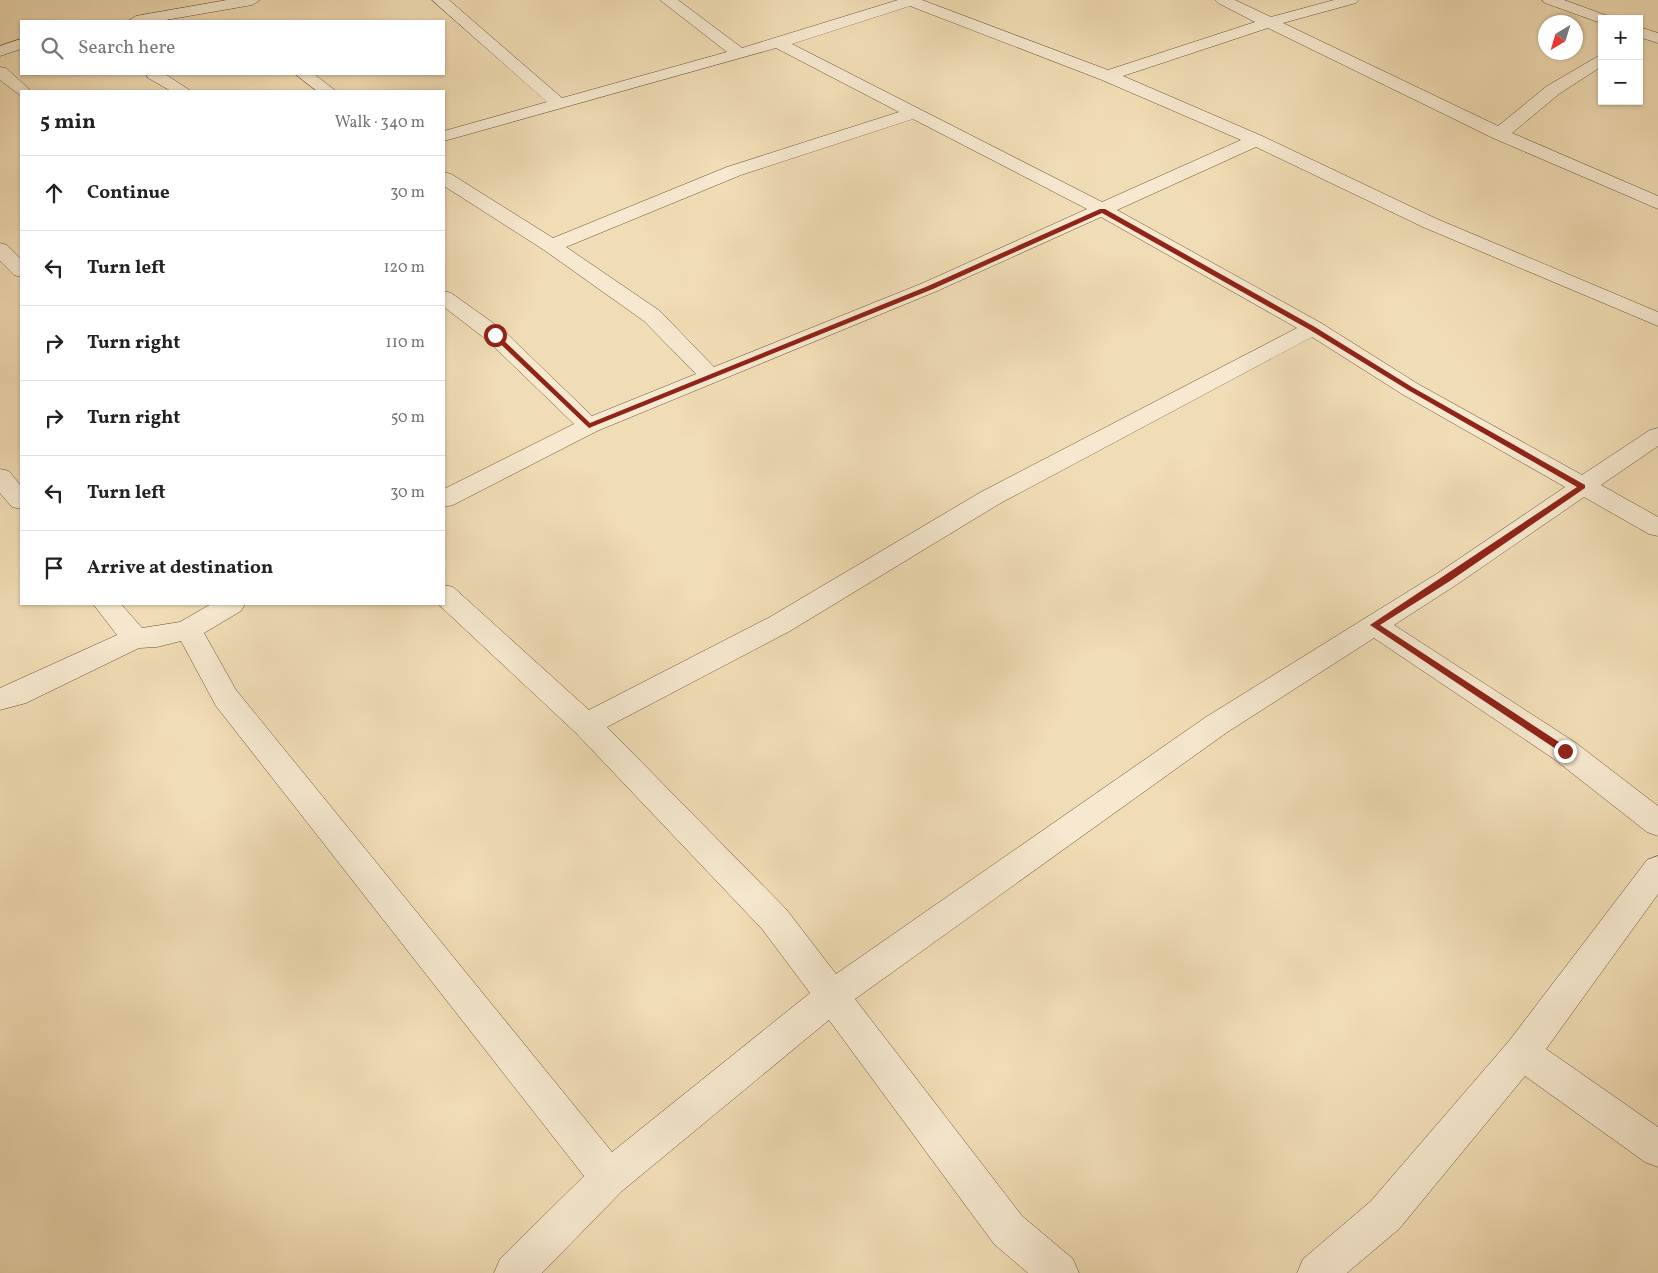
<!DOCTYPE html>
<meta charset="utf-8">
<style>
body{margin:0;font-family:Vollkorn,serif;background:#f6f6f6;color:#222}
.controls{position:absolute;right:15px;top:15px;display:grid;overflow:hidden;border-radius:0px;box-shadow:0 1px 4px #0004}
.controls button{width:45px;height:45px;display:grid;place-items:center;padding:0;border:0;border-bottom:1px solid #e0e0e0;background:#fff;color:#222;font:25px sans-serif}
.compass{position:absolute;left:1538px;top:15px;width:45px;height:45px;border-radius:50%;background:#fff;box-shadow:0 1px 4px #0004;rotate:218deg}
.stop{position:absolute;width:15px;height:15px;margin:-11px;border:4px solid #8f2418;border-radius:50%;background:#fff}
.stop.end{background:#8f2418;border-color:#fff;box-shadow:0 1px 5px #0008}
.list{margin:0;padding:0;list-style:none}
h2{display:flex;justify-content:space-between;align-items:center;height:65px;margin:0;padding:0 20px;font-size:21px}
h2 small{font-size:16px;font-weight:400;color:#767676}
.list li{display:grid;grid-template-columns:32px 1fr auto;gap:15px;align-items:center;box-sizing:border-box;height:75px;padding:0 20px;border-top:1px solid #e0e0e0}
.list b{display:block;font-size:19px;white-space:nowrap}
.list em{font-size:16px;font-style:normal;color:#767676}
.icon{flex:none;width:28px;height:28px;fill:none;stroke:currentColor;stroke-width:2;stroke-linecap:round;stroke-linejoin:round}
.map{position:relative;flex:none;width:1658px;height:1273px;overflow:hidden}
.search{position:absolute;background:#fff;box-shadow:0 1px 4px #0004;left:20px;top:20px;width:425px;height:55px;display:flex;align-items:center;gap:12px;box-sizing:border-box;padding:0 18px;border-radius:0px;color:#767676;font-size:19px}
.panel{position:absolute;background:#fff;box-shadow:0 1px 4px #0004;left:20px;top:90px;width:425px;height:515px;border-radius:0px}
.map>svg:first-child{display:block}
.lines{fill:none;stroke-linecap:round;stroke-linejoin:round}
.street-casing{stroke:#675133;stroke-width:1}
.street{fill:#f6e9cf;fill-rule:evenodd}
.route{fill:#8f2418}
</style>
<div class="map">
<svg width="1658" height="1273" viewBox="0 0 1658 1273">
<rect width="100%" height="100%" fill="#f1ddb5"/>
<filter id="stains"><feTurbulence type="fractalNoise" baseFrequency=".004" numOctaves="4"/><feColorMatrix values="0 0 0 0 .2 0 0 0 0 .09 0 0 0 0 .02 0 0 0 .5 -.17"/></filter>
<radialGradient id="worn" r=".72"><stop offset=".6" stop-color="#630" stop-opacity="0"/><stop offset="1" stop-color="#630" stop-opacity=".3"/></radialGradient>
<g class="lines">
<g class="street-casing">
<path id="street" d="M227,0H260L252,5L160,21H128L136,16Z
M432,0H449L562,98L727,52L660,0H678L742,48L898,0H922L1108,70L1255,22L1218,3L1215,0H1235L1271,17L1334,0H1359L1356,3L1283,23L1498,126L1547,86L1602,54V66L1559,94L1512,133L1658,196V209L1493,138L1268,28L1123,76L1262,136L1437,219L1658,312V326L1423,227L1256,147L1117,210L1321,323L1418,384L1582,475L1650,430L1658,428V446L1601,485L1658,517V536L1649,534L1584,497L1456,585L1394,625L1576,743L1658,806V836L1647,832L1554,759L1374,638L1226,733L855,999L1022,1216L1073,1259L1079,1273H1028L994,1244L829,1020L622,1191L542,1273H494L500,1259L584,1176L216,706L181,641L157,647L139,648L26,703L0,710V688L117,635L93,604H121L142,628L180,622L211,604H245L241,611L204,633L236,690L612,1152L810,993L762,929L576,733L438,604H444V585L453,587L589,710L770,617L981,492L1297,328L1101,217L937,291L597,431L453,505L444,507V489L574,424L487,340L444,307V291L451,293L503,330L592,416L696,374L644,321L544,250L444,186V172L451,174L553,238L727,167L899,112L776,48L444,141V131L547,102ZM910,6L1102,80L1241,140L1102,202L792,44ZM913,119L1087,209L923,283L714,367L660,311L566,247L741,175ZM1312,337L1402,394L1565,487L1438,573L1206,717L836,974L786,909L607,727L790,631L999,504Z
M1542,0H1564L1608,16L1611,19H1602V23L1598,22L1545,3Z
M1639,27L1658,33V43L1639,37Z
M21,39V49L0,56V46Z
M0,67L6,68L31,91H21V96L0,80Z
M146,74H165L191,91H171L148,78Z
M295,74H314L336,91H317Z
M0,243L7,245L21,259V277L14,275L0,261Z
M0,469L9,471L21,486V509L12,507L0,493Z
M1658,856V894L1546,1049L1658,1127V1167L1645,1162L1525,1076L1399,1229L1347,1273H1297L1303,1259L1371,1201L1509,1041L1647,860Z"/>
</g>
<use href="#street" class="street"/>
</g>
<path class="route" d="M1100,209H1105L1315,327L1412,387L1585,485V488L1450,581L1380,625L1568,748V753H1562L1370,625L1577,487L1408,390L1310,330L1102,213L933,289L589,428L491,335L497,334L590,423L928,286Z"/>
<rect width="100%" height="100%" filter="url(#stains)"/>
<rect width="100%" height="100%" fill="url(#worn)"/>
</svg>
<div class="controls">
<button>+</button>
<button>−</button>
</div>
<svg class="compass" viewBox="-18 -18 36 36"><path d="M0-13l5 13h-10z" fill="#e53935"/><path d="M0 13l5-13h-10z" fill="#767676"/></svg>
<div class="stop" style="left:495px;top:335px"></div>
<div class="stop end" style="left:1565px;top:751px"></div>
<div class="search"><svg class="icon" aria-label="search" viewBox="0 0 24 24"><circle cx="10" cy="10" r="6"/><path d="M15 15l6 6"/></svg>Search here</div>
<section class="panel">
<h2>5 min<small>Walk · 340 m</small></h2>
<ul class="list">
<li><svg class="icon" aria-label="ahead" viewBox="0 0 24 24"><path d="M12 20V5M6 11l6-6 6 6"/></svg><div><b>Continue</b></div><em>30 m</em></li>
<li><svg class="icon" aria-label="left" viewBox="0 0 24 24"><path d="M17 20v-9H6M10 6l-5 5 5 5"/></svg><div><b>Turn left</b></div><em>120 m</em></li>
<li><svg class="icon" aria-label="right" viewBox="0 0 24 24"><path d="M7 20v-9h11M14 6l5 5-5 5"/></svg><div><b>Turn right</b></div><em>110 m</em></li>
<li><svg class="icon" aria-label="right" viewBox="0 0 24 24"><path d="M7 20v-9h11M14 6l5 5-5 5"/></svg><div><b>Turn right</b></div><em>50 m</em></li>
<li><svg class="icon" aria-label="left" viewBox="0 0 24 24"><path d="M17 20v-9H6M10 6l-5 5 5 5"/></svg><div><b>Turn left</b></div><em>30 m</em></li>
<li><svg class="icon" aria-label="arrive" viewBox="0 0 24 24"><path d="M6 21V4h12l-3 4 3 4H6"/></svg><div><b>Arrive at destination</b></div></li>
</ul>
</section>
</div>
